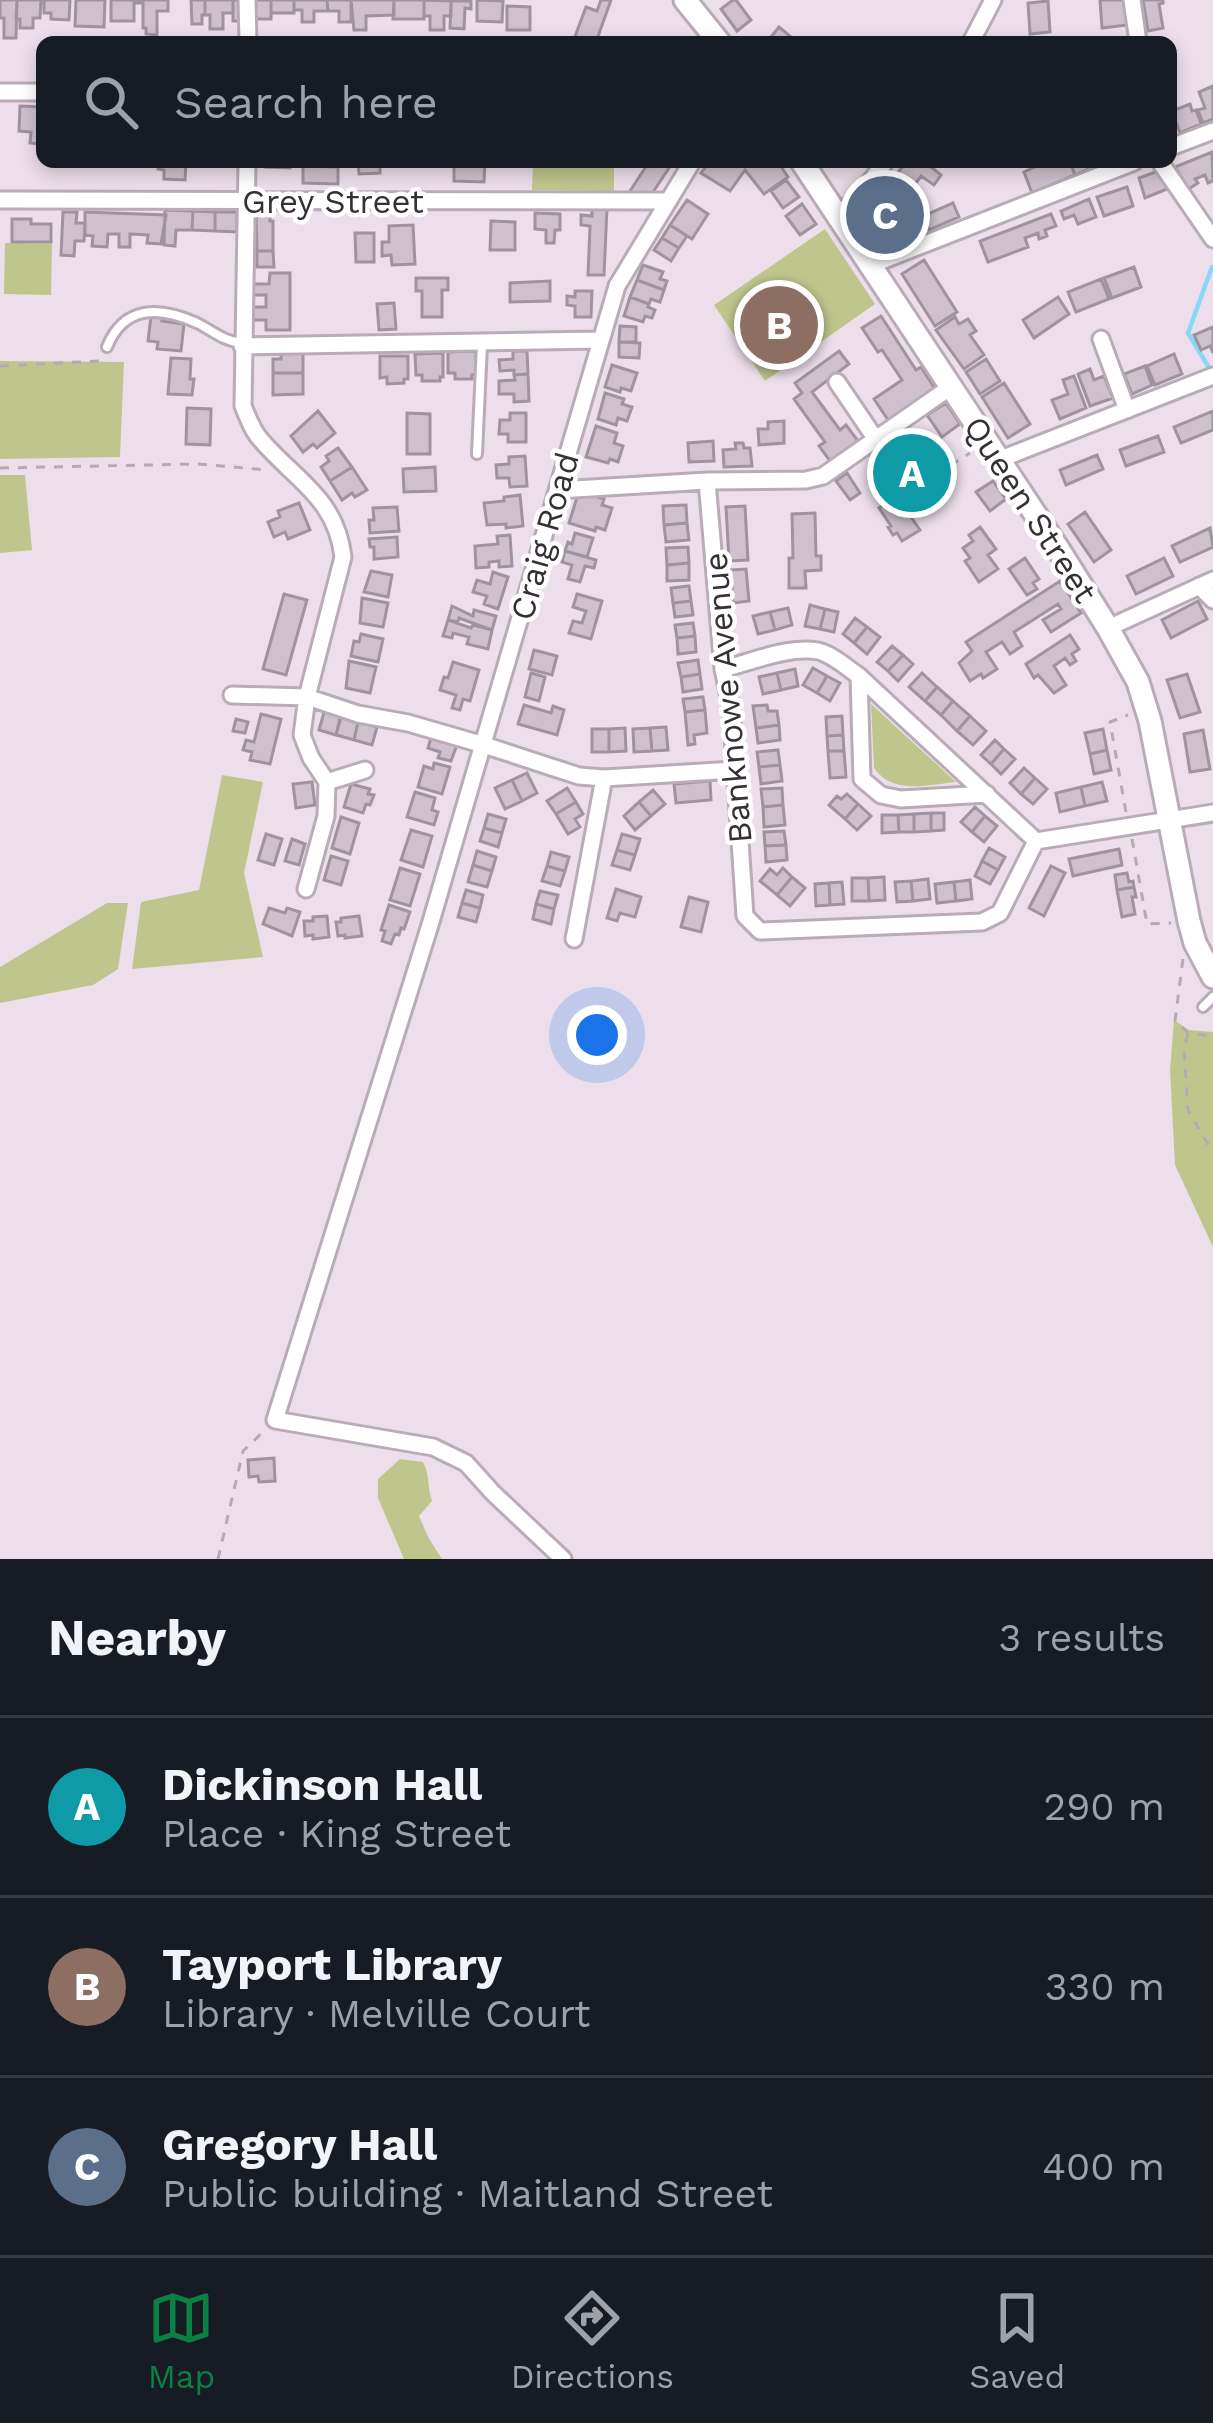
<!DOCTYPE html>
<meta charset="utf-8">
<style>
body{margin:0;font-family:"Work Sans",sans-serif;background:#20242c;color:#f1f3f6}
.you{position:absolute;left:597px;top:1035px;width:42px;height:42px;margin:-30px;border:9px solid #fff;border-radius:50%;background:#1a73e8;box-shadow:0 0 0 18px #1a73e833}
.badge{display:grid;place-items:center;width:78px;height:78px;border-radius:50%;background:#0b8043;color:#fff;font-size:39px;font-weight:700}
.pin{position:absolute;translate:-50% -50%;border:6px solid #fff;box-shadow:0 3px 12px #0006}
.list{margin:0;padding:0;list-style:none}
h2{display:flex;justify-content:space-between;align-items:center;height:156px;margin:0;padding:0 48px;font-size:51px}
h2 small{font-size:39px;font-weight:400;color:#9ea1a6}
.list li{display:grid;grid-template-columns:78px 1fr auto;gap:36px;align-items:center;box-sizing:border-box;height:180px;padding:0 48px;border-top:3px solid #363941}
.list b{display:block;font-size:45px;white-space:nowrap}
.list p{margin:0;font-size:39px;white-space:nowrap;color:#9ea1a6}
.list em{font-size:39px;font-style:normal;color:#9ea1a6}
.icon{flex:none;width:66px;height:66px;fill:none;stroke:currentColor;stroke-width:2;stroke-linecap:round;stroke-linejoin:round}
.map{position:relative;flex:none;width:1213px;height:1559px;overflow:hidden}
.search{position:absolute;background:#171b24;box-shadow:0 6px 18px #0003;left:36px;right:36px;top:36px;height:132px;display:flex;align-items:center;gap:30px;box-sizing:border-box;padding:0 42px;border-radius:18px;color:#9ea1a6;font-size:45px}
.sheet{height:696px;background:#171b24}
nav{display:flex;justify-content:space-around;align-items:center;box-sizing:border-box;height:168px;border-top:3px solid #363941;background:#171b24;font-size:33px;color:#9ea1a6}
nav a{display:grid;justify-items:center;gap:6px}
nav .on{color:#0b8043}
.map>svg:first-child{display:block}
.green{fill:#bfc68d}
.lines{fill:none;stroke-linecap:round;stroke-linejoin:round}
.stream{stroke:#88d8f7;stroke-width:4.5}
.building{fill:#cec1cd;stroke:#9f939e;stroke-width:3}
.lane-casing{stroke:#b9acb8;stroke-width:14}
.street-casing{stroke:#b9acb8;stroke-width:21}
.secondary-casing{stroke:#b9acb8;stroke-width:27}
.path{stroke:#b5aab4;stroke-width:3;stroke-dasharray:9 9;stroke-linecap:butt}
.lane{stroke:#fff;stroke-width:8}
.street{stroke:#fff;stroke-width:15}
.secondary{stroke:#fff;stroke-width:21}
.labels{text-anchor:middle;stroke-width:9;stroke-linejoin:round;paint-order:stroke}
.street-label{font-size:33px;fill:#353035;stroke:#fff}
</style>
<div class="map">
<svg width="1213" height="1559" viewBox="0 0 1213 1559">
<rect width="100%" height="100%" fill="#ecdfeb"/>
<path class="green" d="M533,162H614V191L532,190Z
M825,229L875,304L765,381L714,305Z
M5,243L52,244L51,295L4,294Z
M0,361L124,362L120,457L0,459Z
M0,475H25L32,550L0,553Z
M871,704L956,782C927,785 893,795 874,768Z
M222,775L263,782L244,873L263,957L132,969L141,902L199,890Z
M107,903H128L118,969L93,985L0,1003V967Z
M1174,1020L1189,1030L1213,1032V1247L1175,1165L1170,1070Z
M400,1459L423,1462C430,1474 427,1487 432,1501L419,1516L428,1537L442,1559H404L378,1498V1479Z"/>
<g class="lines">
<path class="stream" d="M1208,366L1188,333L1212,267"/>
</g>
<path class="building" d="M0,0H17L16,38H4V18H0Z
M17,0H41L40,18H33V28H20V19H16Z
M44,0H70L69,20L51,19V13H44Z
M76,0H105L104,27L75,26Z
M111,0H143V3H134V21H111Z
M143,0H168V11H157V35L146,34V28H143Z
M191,0H205V15H202V24H192Z
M205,0H233V13H223V29H210V15H205Z
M233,0H245V21H233Z
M255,0H271V19H255Z
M271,0H294V13H271Z
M294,0H327L328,11H314V22H302V10H294Z
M327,0H351V22H339V11H328Z
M351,0H394V15L366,16V30H354Z
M394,0H424V19H393Z
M424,0L451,1V16H444V30H430V16H424Z
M477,0L503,1L502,22L477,21Z
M601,0H611L596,42H573L586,7L597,11Z
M733,0H736L751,20L737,31L721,9Z
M1100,0H1125L1127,25L1102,28Z
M1143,0H1163V3L1159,4L1163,28L1148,31Z
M451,1H471V9L465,8L464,29L450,28Z
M1048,1L1050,32L1030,34L1028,3Z
M507,6L530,7V30H507Z
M779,27L797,42H767Z
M1213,86V119L1203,123L1198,110L1205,108L1199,92Z
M1190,104L1192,111L1196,110L1201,124L1180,133L1172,111Z
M20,106L42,107V144L30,143L31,132L19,131Z
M1212,152L1213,181L1208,183L1205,175L1195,179L1198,183L1189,189L1175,167Z
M159,162H186L185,180L164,179V170L158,169Z
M265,162H290V168L265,167Z
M358,162H380V173L359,174Z
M454,162H485L484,182L454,181Z
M649,162H673L651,195L628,194Z
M709,162H778L788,177L764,194L745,170L730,191L701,173Z
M906,162H932L930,166L941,175L934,185L921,176L913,187L896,175Z
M1046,162H1070L1075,175L1032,193L1024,172Z
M1070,162H1091L1093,167L1075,175Z
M303,166L338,167V184L303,183Z
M1161,170L1172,187L1145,198L1139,178Z
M786,180L799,197L783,208L771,191Z
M888,184L913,224L879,246L863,218L864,212Z
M1127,187L1133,206L1104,216L1097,197Z
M1089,199L1096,217L1078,224L1074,215L1064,219L1061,211Z
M687,200L708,214L692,239L670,225Z
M953,203L959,217L929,230L923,216Z
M802,204L816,224L800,235L786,216Z
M592,208H607L604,275H588L590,226L581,225V215L592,216Z
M165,210L193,211L192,230H176L175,246L164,245Z
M193,211L215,212V231L192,230Z
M63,212H77L76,223H85L84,241H75L74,256L61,255Z
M85,212L166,215L161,244L147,243L148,235L130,234V247H119V234H108L107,247L92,246L93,236L85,235Z
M215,212H237V232L215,231Z
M256,213H270V221H273V251H257Z
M535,213L560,214V230H555L554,243H546V230L535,229Z
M1051,214L1056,226L1045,230L1047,236L1039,239L1038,233L1025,238L1028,247L988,262L980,241Z
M12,219H31V224H51V242H12Z
M491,221L515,222V250H490Z
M413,225L415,264L392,265L391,255L382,256V242H389V226Z
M670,225L687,236L679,248L662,238Z
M355,233H374V262H356Z
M662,238L679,248L671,261L654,250Z
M257,251H273L274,267H257Z
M924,260L957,312L935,326L902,274Z
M643,265L663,272L660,279L667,281L664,290L637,280Z
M1134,267L1141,287L1112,298L1104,278Z
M270,273H290V330H266V320H252V307H266V295H252L253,284H269Z
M416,278H448V290H442V317H422V291H416Z
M1101,279L1109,299L1076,312L1068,292Z
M637,280L664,290L660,302L651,299L649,304L630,297Z
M550,281V301L510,302V283Z
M575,291H592L591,317H575V306L567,305V296L575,297Z
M630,297L649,304L648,307L655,310L652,318L645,316L643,322L624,316Z
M1058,297L1069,314L1034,338L1023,320Z
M781,302L801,330L777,347L757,319Z
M394,303L396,329L379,330L377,304Z
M151,316L163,318L162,321L184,324L181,351L157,349L158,342L148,341Z
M881,316L916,370L921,367L935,389L888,420L874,399L902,380L882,350L878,352L862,328Z
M955,317L959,324L968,319L976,331L970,335L984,355L964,369L936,330Z
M620,326L636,327V342H619Z
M1213,327V353L1210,346L1201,350L1194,335Z
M619,342L640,343L639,358L619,357Z
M281,349H303V373H273V359H281Z
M476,351V374L472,375V379H455V373H448V352Z
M513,351H527L528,374L514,375V370L500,371L499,360L513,359Z
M839,351L849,364L812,392L840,430L846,425L858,441L830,461L819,446L825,442L794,399L802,393L795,383Z
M443,353V377H440V381H422V375H416L415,354Z
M1174,354L1182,374L1155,385L1147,366Z
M380,356H408V379H404V383L387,384V377L380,378Z
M171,358L191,359L190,379H194L192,395L168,394Z
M986,359L1000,381L980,394L966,372Z
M612,365L637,373L631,391L621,388L620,392L605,387Z
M1145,366L1152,385L1132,394L1124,374Z
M1090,369L1094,380L1104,376L1113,398L1090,406L1078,374Z
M273,373H303V394L273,395Z
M528,374L529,401L514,402V394H499V381L515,380L514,375Z
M1074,376L1086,408L1060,419L1052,400L1068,394L1063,380Z
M1004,383L1030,424L1008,438L982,397Z
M605,393L624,399L622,404L632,407L627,421L618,418L616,425L598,419Z
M946,403L960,424L942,437L927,415Z
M187,408L211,409L210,445L186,444Z
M318,411L335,433L317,448L313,444L303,452L291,436Z
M1213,411V430L1181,443L1174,427Z
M407,413L430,414V454H407Z
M510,413H526V442H508V434H499L500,420H510Z
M784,421V443L759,445L758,429H768V422Z
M596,426L617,433L614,443L623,446L618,462L610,459L608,463L586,457Z
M1158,436L1164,452L1126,466L1120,450Z
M713,441L714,461L689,462L688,443Z
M735,443H743L744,448H750L752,466L724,467L723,450L736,449Z
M338,448L352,467L330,481L321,467L329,461L326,456Z
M940,452L947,464L937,470L939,475L929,481L917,461L927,454L930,458Z
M1097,455L1103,469L1066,485L1060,470Z
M525,456L527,486L510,487L509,478H497L496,465L509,464V457Z
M912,461L916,467L919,465L926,477L923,479L926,483L911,492L897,469Z
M352,467L367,490L355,497L352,493L342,500L330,481Z
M435,467L436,491L404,492L403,469Z
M847,473L860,493L850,500L836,481Z
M993,481L1006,499L990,511L976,492Z
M579,491L604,499L602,505L612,508L605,530L596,527L595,531L569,523Z
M902,493L913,511L909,514L920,530L902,541L897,533L893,535L888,527L891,526L879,508Z
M520,495L523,526L506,528V524L487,525L484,503L504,501V497Z
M299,503L310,530L288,539L285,532L274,537L268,522L280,517L278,511Z
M686,505L687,523L664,525L663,506Z
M745,506L748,560L729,561L726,507Z
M397,507L399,531L370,533L369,520H374L373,508Z
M1085,512L1111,550L1094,562L1068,524Z
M815,513L816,556H821V570L805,571L806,588H789V558H793L792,514Z
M687,523L689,540L666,542L664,525Z
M980,527L996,549L988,555L998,569L979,582L965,561L970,558L963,548L973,541L969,535Z
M1210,528L1213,547L1180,562L1172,546Z
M575,533L593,538L587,557L565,551L568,542L572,544Z
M510,535L512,566L499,567V561L489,562V567L476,568L475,546L498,544L497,536Z
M397,537L398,557L374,559V547H370L369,539Z
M688,547L689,563L667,565L666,548Z
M565,551L596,560L594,568L585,566L580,582L568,579L572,565L562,562Z
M1025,558L1039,579L1033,583L1037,589L1027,595L1009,569Z
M1164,558L1173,576L1136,594L1127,576Z
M689,563V580L667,581V565Z
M746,569L749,601L733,603L731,570Z
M371,571L392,575L388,597L364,592Z
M493,572L508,577L498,609L484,604L487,596L473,592L477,580L490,584Z
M1060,581L1081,613L1051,632L1043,620L1061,609L1058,604L1014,632L1022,646L1010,654L1002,642L986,652L997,669L983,678L981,674L970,681L959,663L972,651L966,642Z
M689,586L691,601L673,603L671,588Z
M284,594L307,600L286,675L263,669Z
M577,594L602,601L591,639L569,633L573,621L582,623L586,611L573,607Z
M362,598L388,603L383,627L360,623Z
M691,601L693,615L675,617L673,603Z
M1198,601L1207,619L1171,638L1162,620Z
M810,605L825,609L820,629L805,626Z
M452,606L473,616L474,610L496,616L492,630L459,618L458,622L448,620Z
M788,608L792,625L775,630L770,612Z
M825,609L838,612L834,632L820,629Z
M770,612L775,630L758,634L753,616Z
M855,618L867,627L854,643L843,634Z
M448,620L471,628L473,625L492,630L488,649L467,644L469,637L453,633L452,638L443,636Z
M693,623L695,636L677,638L675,625Z
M867,627L880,637L867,654L854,643Z
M361,634L383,639L378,662L351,656L354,641L359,642Z
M1070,635L1079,649L1072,654L1076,661L1070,665L1065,658L1054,666L1066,685L1054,693L1038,675L1034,678L1026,664Z
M695,636L696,652L678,654L677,638Z
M892,646L903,655L888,671L877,662Z
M534,650L557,656L552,675L529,669Z
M903,655L913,664L898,681L888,671Z
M698,660L700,674L681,677L678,663Z
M349,661L376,667L370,693L346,688Z
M453,662L479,670L470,701L463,699L460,710L452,708L456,695L440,690L444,677L448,678Z
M813,668L827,676L817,693L803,685Z
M795,669L798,686L781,690L777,673Z
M531,673L545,677L539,701L525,697Z
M777,673L781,690L763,694L759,677Z
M922,673L937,687L925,701L909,687Z
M700,674L702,689L683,692L681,677Z
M1187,674L1200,712L1180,718L1167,680Z
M827,676L840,683L830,701L817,693Z
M937,687L953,701L941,715L925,701Z
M703,697L705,710L685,712L683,699Z
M953,701L970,716L957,731L941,715Z
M524,705L551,713L553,706L564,710L557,735L518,724Z
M767,705L768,711H777L779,725L756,728L753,706Z
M325,709L341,714L336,735L319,730Z
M705,710L707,733L694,735L695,744L688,745L685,712Z
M261,714L281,719L270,764L250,760L252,752L243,750L246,740L254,742Z
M842,716L843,735L827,736L826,717Z
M970,716L986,731L973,745L957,731Z
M341,717L358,722L354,740L336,735Z
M236,719L248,722L245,733L233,731Z
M358,722L377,727L372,745L354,740Z
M779,725L780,740L758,743L756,728Z
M666,727L668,750L652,751L650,728Z
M625,728L626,751L609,752V729Z
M650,728L652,751L634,752L633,729Z
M592,729H609V752H592Z
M1103,729L1107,750L1090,754L1085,733Z
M1203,730L1210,769L1190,772L1184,734Z
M432,734L458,742L451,761L438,758L440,752L428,748Z
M843,735L844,751H828L827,736Z
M995,740L1004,749L991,764L981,755Z
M1004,749L1015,759L1001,774L991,764Z
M778,750L780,765L759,767L757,752Z
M1107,750L1111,770L1094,774L1090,754Z
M828,751H844L846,777L830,778Z
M434,763L450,767L442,794L418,787L424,766L433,769Z
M780,765L782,781L761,784L759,767Z
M1024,768L1035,778L1021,794L1010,783Z
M527,773L537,793L522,801L512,780Z
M1035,778L1047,789L1033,804L1021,794Z
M512,780L522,801L505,809L495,788Z
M710,781L711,800L676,803L674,784Z
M312,782L315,805L296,808L293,784Z
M1102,782L1107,801L1085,806L1081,787Z
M351,784L370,789L368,794L374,795L370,805L366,804L363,813L344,807Z
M1081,787L1085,806L1060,812L1056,793Z
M567,788L576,802L556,814L547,801Z
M782,788L783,805L763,807L761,789Z
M653,790L665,804L651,816L639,802Z
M415,792L435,798L432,810L438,812L434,825L407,817Z
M847,794L858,804L845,819L829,805L837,796L841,799Z
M576,802L583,814L575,819L580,827L568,834L556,814Z
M639,802L651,816L635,830L624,816Z
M858,804L871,816L857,830L845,819Z
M783,805L785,825L764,827L763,807Z
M975,807L985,816L972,832L961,822Z
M931,813V831L914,832V814Z
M931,813H944V830L931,831Z
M488,814L506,819L502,833L484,828Z
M914,814V832H899L898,815Z
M882,815H898L899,832L882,833Z
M985,816L997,826L984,842L972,832Z
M341,817L359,823L350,854L332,848Z
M484,828L502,833L498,847L480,841Z
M411,830L432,836L423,867L401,860Z
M784,831L786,845L765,846L764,832Z
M266,834L282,839L274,865L258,860Z
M622,834L640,839L635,855L617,850Z
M292,839L305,844L299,865L285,861Z
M786,845L787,860L766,862L765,846Z
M989,848L1005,857L998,870L982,861Z
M1119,849L1122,865L1073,876L1069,859Z
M617,850L635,855L630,870L612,865Z
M477,851L496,857L492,871L473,865Z
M551,852L569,857L565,871L547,866Z
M331,856L348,861L341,885L324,880Z
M982,861L998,870L990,884L975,876Z
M473,865L492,871L487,887L468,882Z
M547,866L565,871L560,886L542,881Z
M1051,866L1065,873L1044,916L1029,908Z
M400,868L420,874L410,906L390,900Z
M783,868L792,877L777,895L760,881L770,869L777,875Z
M1127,873L1129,882L1133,881L1134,887L1117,890L1115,875Z
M792,877L805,888L790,906L777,895Z
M884,877L885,900L869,901L868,878Z
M852,878H868L869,901H852Z
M928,879L930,899L913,901L911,881Z
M970,880L972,899L956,901L954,882Z
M911,881L913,901L897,902L895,882Z
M842,882L844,904L830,905L829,883Z
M954,882L956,901L937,903L935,884Z
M829,883L830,905L816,906L815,884Z
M1134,887L1136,897H1132L1135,914L1122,917L1117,890Z
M616,889L641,897L635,917L620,913L617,921L607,918Z
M466,890L483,895L480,908L462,903Z
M540,891L558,895L554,909L536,904Z
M689,897L708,902L701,932L681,927Z
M462,903L480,908L476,922L458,917Z
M536,904L554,909L551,924L533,919Z
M389,905L410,912L404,929L401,928L399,935L395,934L391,944L382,941L385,931L381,930Z
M269,908L285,913L287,908L300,912L292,936L263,924Z
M327,916L329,937L313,939V935L305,936L304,921H313V917Z
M359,916L362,936L345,938V935L338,936L336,922H341V918Z
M274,1458L275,1481L259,1482L258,1476L249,1477L248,1460Z"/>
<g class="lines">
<g class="lane-casing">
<path id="lane" d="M107,347C124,305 159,306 197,323C213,331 223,341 241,343
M477,454L482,344
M1203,1007L1213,997"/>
</g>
<g class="street-casing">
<path id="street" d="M247,0L248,42
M1132,0L1138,42
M971,42L993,0
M0,92H42
M1171,147L1213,131
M247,162L243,406C248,417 252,431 261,440C296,481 336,498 343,557L307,697L302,735L311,758L327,782L326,816L306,889
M1160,162L1213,239
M0,200L667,201
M839,214L857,199L885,162
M871,265L1134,162
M1101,339L1127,410
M242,346L601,340
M837,382L877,441
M998,460L1213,376
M707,481L723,669L731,707L745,916L760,931L982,922L1000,913L1036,841
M558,490L707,481L806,480L823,476L952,386
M1199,586L1213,600
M1108,628L1213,580
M723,669C751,662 788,646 818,651C832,654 847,668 859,676L1036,841L1213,813
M859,676L862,779L881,795L901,799L987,794
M232,695L307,697L358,714L408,723L484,745L579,776L604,778L734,770
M327,782L365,770
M574,939L604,778
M563,1559L493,1493L466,1463L433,1447L275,1420L430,925L617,286L692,162"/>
</g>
<g class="secondary-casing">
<path id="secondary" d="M685,0L719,42
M802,162L1059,550L1108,628L1138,682L1150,721L1189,921L1195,943L1213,977"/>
</g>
<path class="path" d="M0,366L99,361L100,359
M914,464V460L933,448L941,449L950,464
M0,468L197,464L268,470
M925,481L929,485L941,478L945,469L970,453
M1126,812L1110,722L1128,715
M1132,839L1147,924L1171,923
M1183,959L1175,1021L1188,1033L1213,1036
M1188,1034L1184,1049L1188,1110L1209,1146
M218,1559L243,1451L265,1430"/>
<use href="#lane" class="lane"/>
<use href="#street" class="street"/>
<use href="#secondary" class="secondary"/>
</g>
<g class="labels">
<g class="street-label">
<text x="333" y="213">Grey Street</text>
<text transform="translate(1031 509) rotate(57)" y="12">Queen Street</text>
<text transform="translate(544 536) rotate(-74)" y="12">Craig Road</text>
<text transform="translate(727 698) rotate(-95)" y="12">Banknowe Avenue</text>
</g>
</g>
</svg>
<div class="you"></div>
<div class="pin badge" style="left:912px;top:473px;background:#0f9aa8">A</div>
<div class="pin badge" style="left:779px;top:325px;background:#8d6e63">B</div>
<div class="pin badge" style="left:885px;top:215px;background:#5c6f8a">C</div>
<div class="search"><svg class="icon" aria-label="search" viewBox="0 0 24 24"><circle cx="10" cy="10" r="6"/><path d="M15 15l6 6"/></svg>Search here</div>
</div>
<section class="sheet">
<h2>Nearby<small>3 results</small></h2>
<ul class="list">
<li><span class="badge" style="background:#0f9aa8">A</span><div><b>Dickinson Hall</b><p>Place · King Street</p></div><em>290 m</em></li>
<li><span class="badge" style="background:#8d6e63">B</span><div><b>Tayport Library</b><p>Library · Melville Court</p></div><em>330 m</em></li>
<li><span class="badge" style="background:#5c6f8a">C</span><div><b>Gregory Hall</b><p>Public building · Maitland Street</p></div><em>400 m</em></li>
</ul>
</section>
<nav>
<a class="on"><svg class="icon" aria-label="map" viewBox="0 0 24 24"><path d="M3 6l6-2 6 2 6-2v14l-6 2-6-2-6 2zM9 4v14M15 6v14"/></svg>Map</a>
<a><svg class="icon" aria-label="directions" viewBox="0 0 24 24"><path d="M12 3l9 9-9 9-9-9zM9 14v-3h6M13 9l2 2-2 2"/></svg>Directions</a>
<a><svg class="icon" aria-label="saved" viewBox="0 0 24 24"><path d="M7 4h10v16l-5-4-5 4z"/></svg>Saved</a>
</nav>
